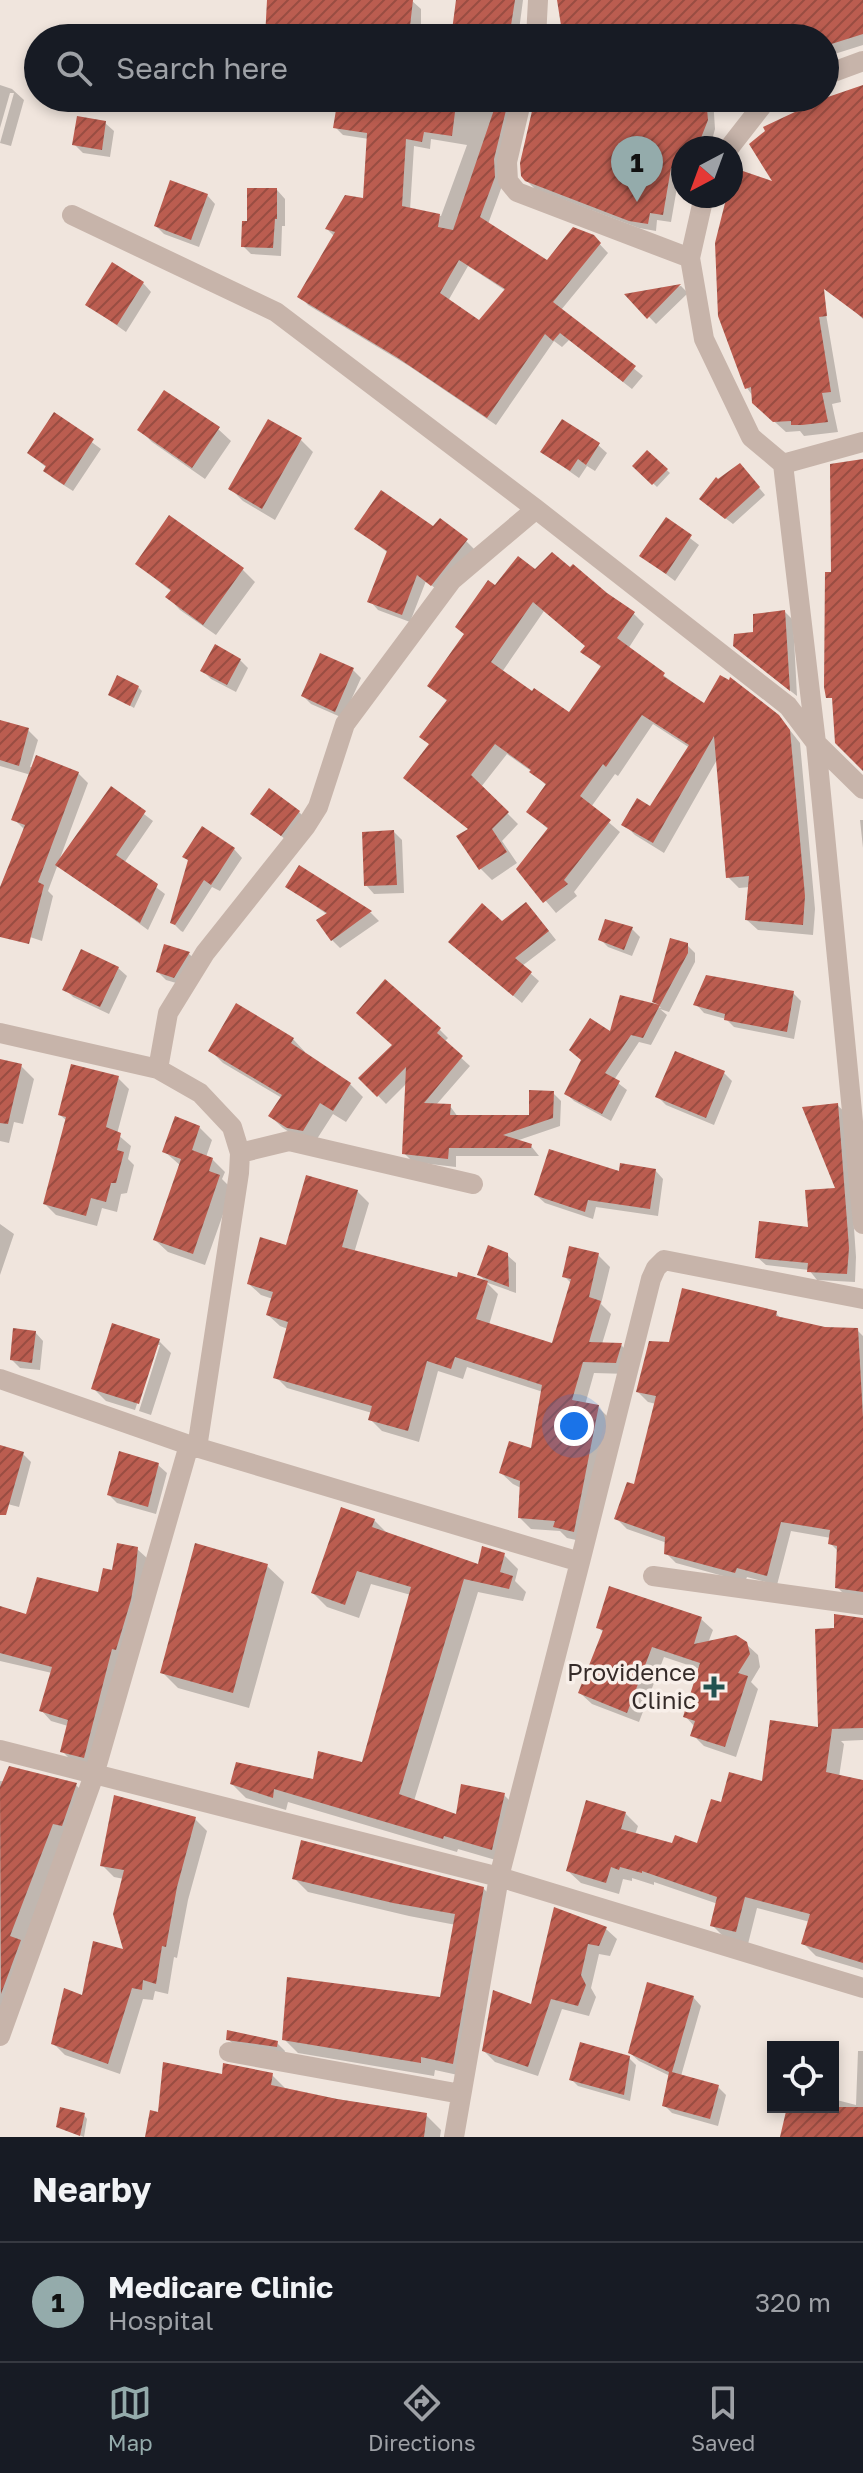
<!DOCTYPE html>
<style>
body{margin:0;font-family:"Golos Text",sans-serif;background:#20242c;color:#f1f3f6}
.controls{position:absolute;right:24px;bottom:24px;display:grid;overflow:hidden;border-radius:0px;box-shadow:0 4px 12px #0003}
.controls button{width:72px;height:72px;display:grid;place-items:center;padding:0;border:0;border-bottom:2px solid #363941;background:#171b24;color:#f1f3f6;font:40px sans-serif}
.compass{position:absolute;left:671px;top:136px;width:72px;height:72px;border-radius:50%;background:#171b24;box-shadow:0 4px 12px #0003;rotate:221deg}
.you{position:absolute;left:574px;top:1426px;width:28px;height:28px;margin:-20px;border:6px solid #fff;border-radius:50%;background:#1a73e8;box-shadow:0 0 0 12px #1a73e833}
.badge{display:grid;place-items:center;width:52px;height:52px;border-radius:50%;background:#94abab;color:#111;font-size:26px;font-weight:700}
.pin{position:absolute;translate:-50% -66px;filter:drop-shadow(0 2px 4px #0008)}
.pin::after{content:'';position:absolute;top:42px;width:28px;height:24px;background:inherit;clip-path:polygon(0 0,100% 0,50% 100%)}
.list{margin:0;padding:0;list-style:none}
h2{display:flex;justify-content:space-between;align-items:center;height:104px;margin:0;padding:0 32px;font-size:34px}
h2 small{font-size:26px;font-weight:400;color:#9ea1a6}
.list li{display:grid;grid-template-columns:52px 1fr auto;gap:24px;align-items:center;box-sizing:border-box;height:120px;padding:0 32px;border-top:2px solid #363941}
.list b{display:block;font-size:30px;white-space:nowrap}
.list p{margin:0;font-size:26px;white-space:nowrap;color:#9ea1a6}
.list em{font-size:26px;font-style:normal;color:#9ea1a6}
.icon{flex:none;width:44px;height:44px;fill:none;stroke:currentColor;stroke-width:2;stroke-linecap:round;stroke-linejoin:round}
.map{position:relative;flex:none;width:863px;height:2137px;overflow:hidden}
.search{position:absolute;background:#171b24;box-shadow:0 4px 12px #0003;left:24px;right:24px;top:24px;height:88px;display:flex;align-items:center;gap:20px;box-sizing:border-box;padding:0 28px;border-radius:44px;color:#9ea1a6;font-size:30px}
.sheet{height:224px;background:#171b24}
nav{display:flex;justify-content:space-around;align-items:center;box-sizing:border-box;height:112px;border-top:2px solid #363941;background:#171b24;font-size:22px;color:#9ea1a6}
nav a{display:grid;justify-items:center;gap:4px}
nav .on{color:#94abab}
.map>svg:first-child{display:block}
.shadow{fill:#0003;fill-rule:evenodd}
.building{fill:url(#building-hatch);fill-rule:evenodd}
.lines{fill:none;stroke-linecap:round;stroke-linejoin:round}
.street{stroke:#c7b4aa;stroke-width:20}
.poi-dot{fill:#225350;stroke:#f8efe9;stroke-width:3}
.labels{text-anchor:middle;stroke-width:7;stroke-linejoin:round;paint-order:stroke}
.poi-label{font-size:24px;fill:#352b29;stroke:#f8efe9;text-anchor:end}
</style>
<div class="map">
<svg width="863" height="2137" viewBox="0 0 863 2137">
<defs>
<pattern id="building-hatch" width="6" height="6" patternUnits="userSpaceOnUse" patternTransform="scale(2)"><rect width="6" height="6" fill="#bb5d50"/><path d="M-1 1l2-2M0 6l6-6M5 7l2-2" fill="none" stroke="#994d42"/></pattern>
</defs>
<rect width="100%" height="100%" fill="#f0e5dd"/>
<path class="shadow" d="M268,0H411L421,9V38H267Z
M458,0H523L518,38H453Z
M559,0H863V45L825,57V38H551L557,36L555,25L561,24Z
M0,85L12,89L24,100L11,146L0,143L14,93H10L0,128Z
M863,86V319L820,279L841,402L832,404L838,432L804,436L800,431L786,432L766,414L747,388L729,196L731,191L776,185L817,101Z
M255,98H288L286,112L262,109L254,101Z
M340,98H520L502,186L488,224L547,262L593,237L608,253L561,310L643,376L632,389L569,340L562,347L554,341L496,425L409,366L308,305L300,296L335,237L327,229L365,201L369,139L343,135L335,127ZM431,139L467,145L441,216L410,210L414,146L430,149ZM468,266L506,291L480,323L448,301Z
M536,98H713L715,129L712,140L709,148H683V176H679L671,222L657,220L656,231L639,228L535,189L526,180Z
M105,123L114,131L110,157L83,153L74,144Z
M277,190L285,199V226H282L281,256L251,254L243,246L249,223Z
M207,195L215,204L199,247L164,234L156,226Z
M143,283L151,292L126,332L88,305Z
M681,286L688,293L656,324L628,295Z
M55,415L101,449L73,491L54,479L46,471L47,468L29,453Z
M218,429L231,441L205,479L152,442L140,430Z
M301,440L313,452L275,520L243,501L231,489Z
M598,445L607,453L595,471L587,466L579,478L542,452Z
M648,453L670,473L657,487L635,466Z
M751,478L765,495L733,524L708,505Z
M666,520L699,545L675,581L642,556Z
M357,529H434L466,541L474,549L440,592L426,581L410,622L378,610L370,601L388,553Z
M137,564L242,569L255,582L216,635L180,610L168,597L172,592Z
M535,572L606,595L633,613L644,624L628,649L705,706L777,717L789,729L800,743L815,909L813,935L758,930L747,920L750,887L739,888L728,877L718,758L664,853L635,835L624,824L650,809L690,748L653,724L618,776L615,774L591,807L620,832L574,892L577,896L556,913L519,869L549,830L529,812L547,786L531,771L507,754L481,787L518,824L502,841L517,863L492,880L481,869L459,837L470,830L405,778L430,745L421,737L448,702L430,686L495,588ZM544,611L587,647L583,652L602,668L570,715L502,672Z
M785,612L793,620L797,696L743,654Z
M240,660L248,668L236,692L211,679L203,671Z
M353,670L361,678L343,718L311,704L303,696Z
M138,687L142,691L134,708L110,694Z
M0,722L28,730L38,740L30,767L78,773L88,783L59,861L111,789L153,821L124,863L165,894L148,930L58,864L48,891L53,896L42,941L0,927V888L24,829L14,819L31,775L0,766Z
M299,812L307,820L290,843L253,814Z
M860,820H863V848Z
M394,832L402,840L404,893L374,894L366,885Z
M234,849L242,858L220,891L212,887L183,932L181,931L172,922L189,862L185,857Z
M299,868L371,913L379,921L340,948L332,940L328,915L288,887Z
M534,912L556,940L522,966L539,981L522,1003L459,950L502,923Z
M632,929L640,937L632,956L608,947L600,939Z
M687,945L695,953V962L669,1012L660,1009L667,1015L651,1045L639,1042L614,1080L627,1090L611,1121L574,1101L566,1093L611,1034L621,997L661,1008L654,1001Z
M166,946L189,954L197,961L183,985L166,980L158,972Z
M118,968L127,976L109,1014L73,997L65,989Z
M385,982L440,1030L448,1038L444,1042L470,1066L436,1105L450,1106L458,1117H530L553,1093L561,1101L560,1126L516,1141L531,1146L539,1156H456V1167L413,1162L404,1153L408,1082L386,1104L361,1078L394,1045Z
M793,993L801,1001L794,1039L734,1027L726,1019L704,1013L696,1004Z
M293,1039L305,1052L304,1054L350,1084L363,1097L346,1122L333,1114L315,1142L301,1140L283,1128L270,1116L282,1098L223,1063L210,1050Z
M0,1061L21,1066L34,1079L23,1124L14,1122L9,1143L0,1141Z
M724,1073L732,1081L714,1125L666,1105L658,1097Z
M118,1078L129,1089L117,1134L131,1146L128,1159L134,1165L127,1193L121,1194L117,1212L102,1208L97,1226L56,1215L45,1204L67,1121L60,1115Z
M837,1105L846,1113L856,1257L855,1282L817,1280L809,1270L766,1265L757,1257L810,1229L838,1190Z
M199,1127L212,1140L206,1157L212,1159L225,1172L222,1179L232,1189L205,1265L168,1252L155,1240L181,1166L165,1152Z
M655,1170L663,1179L658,1216L596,1207L593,1219L545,1203L536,1195L620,1174Z
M357,1191L369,1203L354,1253L458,1279L487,1283L498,1294L489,1325L554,1345L572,1284L564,1276L598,1255L610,1267L601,1304L611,1314L602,1344L621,1345L632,1356L628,1374L594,1373L585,1405L598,1407L609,1418L585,1542L567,1538L560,1531L531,1529L520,1518L521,1488L513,1484L501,1473L532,1451L543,1392L467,1367L463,1379L438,1371L419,1442L382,1431L371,1420L372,1413L287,1388L276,1377L288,1329L280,1326L268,1315L273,1299L261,1295L249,1284L287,1248Z
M0,1224L14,1234L0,1275Z
M507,1255L516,1263V1293L488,1283L479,1275Z
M776,1313L782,1320L825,1329L857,1330L863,1336V1601L848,1598L837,1587L839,1552L830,1543L831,1538L791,1531L777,1585L747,1577L745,1582L676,1563L666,1553L667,1543L627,1529L616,1518L636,1487L656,1404L648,1402L638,1392L670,1344Z
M35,1332L43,1341L40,1370L20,1368L12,1360Z
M159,1341L171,1353L151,1415L139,1411L160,1345H156L135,1410L106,1401L93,1388Z
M0,1447L23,1454L31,1462L19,1507L0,1502Z
M158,1465L167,1473L156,1514L117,1503L109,1495Z
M374,1520L388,1534L479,1566L504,1555L518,1569L515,1581L526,1592L523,1601L478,1592L414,1801L458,1817L504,1795L518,1809L506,1863L458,1849L457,1852L288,1802L286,1810L246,1798L232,1784L314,1782L364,1764L411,1595L371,1584L359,1618L327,1607L313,1593Z
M137,1549L148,1559L94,1767L72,1761L62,1751L68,1726L51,1721L41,1710L52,1673L0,1661V1608L28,1617L99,1594L113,1572Z
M267,1566L284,1582L249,1708L178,1688L162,1672Z
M701,1619L713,1630L708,1643L746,1644L758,1655L760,1667L751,1682L758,1689L736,1757L704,1746L693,1735L695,1727L685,1716L700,1669L664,1657L639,1722L592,1704L580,1693L604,1633L598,1627Z
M863,1619V1740L841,1741L844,1744L839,1777L863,1783V1970L816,1956L803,1943L810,1922L757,1908L748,1944L725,1938L712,1925L718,1904L654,1882V1885L632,1878V1881L623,1879L619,1894L581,1883L568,1871L625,1813L638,1826L635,1835L673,1845L699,1846L722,1805L763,1784L820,1730L836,1630Z
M0,1781L76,1785L89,1798L0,2027Z
M195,1819L207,1831L188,1900L177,1958L174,1957L168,1994L155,1991L153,2000L143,1999L120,2074L65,2055L53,2043L84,1997L126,1952L124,1879L114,1877L102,1865Z
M294,1878L483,1888L497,1902L467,2077L435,2070L434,2076L298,2053L284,2039L442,1999L456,1925L409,1916L308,1892Z
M556,1910L606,1929L617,1939L610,1956L599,1954L591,1988L596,1997L589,2016L562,2009L538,2076L495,2062L484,2051L532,2007Z
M693,1997L701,2006L681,2076L718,2087L726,2095L718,2126L672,2113L664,2105L670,2076L639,2061L630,2053Z
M228,2039L277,2043L285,2051L284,2055L236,2047Z
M858,2051H863V2137H782L789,2107H833V2099L856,2105Z
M629,2058L636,2065L630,2101L578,2086L571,2079Z
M272,2075L287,2090L426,2115L441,2130L440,2137H147L223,2077Z
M84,2115L87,2119L84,2137L58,2126Z"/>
<path class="building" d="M267,0H413L409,35L398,34V38H265Z
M456,0H515L509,38H451Z
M557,0H863V34L825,46V38H804L801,29L752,38H563Z
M863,85V318L824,289L827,316L819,317L831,392L822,393L828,422L802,425H791V421L773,422L752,403L751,387L745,389L718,316L715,243L726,199L727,196H731V185L737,169L772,181L749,144L765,131L763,127L797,111L794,104L812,98H825Z
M338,98H418L456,104L452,136L424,132L422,142L406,139L402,206L440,214L438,227L453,230L498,98H509L494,159L495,177L480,217L547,260L573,227L594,235L601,243L553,302L636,366L623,382L560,333L553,341L545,334L487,418L398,358L297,297L335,232L325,229L345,195L363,198L367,133L333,128ZM459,260L505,289L479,320L440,293Z
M535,98H706L708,120L697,148H683V171L671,168L663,215L650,213L648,224L629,221L525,181L521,176L520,163Z
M77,116L106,121L102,150L72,145Z
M170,180L208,194L191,240L154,226Z
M247,188H277V219H275L273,248L241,247L242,221H247Z
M112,262L144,282L117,325L85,305Z
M681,284L647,319L624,294Z
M164,390L220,427L192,468L137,430Z
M54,412L94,439L64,485L43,471L46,466L27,453Z
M268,419L302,438L262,509L228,489Z
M562,419L600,443L586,465L578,459L570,471L540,452Z
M647,450L668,469L652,485L632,466Z
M863,459V771L835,743L832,698H826L824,687L825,572H831L830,464Z
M740,463L760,487L725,519L699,499L716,477L718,479Z
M381,490L433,526L440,518L468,539L431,586L417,575L402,615L367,602L387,551L354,529Z
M169,515L244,568L203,625L165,597L171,590L135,564Z
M666,517L692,535L666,574L639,556Z
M552,552L570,567L573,564L607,593L635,612L617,638L665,673L663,676L704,703L720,675L729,680L730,677L779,715L790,730L805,896L803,925L745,920L749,876L726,878L714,736L653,843L621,825L637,798L650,806L689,745L642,715L606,767L603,764L580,796L611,820L564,880L568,884L543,903L516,869L548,828L526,812L546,784L529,772L531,770L495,744L471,775L509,812L492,829L507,852L479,870L456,836L468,829L403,778L429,744L419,737L447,700L427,686L464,634L455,627L488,580L495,585L518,556L535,569ZM533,602L585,646L580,652L601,666L569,712L534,688L532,691L491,662Z
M785,610L790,691L733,646L734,634L753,632V614Z
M215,644L241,659L227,685L200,671Z
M320,653L354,668L335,712L301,696Z
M117,675L139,686L130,706L108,695Z
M0,720L29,728L19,766L0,760Z
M36,755L79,772L38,882L44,885L29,944L0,937V887L25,825L11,820Z
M111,786L146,811L116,855L158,884L140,923L55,865Z
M269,788L300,811L281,836L250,814Z
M202,826L235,848L211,885L204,880L175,925L170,923L188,860L182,857Z
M394,830L397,885L364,886L362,832Z
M299,865L372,911L331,941L316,920L327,913L285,887Z
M526,902L549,931L515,958L532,972L513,996L448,942L482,903L502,921Z
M605,919L633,927L624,950L598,940Z
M670,938L688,943V953L660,1005L652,1002Z
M164,944L190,952L174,978L156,972Z
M81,949L119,967L100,1007L62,990Z
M706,975L794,991L787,1032L724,1020L725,1014L693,1005Z
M385,979L441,1028L437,1033L463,1056L424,1103L451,1104L450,1115H529V1090L554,1091L553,1118L503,1135L532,1144L531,1148H449L448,1159L402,1154L406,1067L377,1097L358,1078L392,1045L356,1013Z
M620,995L660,1005L643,1038L631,1035L605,1073L620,1081L602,1114L564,1094L581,1060L569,1050L590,1018L610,1031Z
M236,1003L294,1038L291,1043L351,1083L333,1111L320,1103L303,1131L287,1128L268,1116L282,1095L208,1051Z
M675,1051L725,1071L706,1118L655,1097Z
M0,1059L22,1064L8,1124L0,1123Z
M71,1064L119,1076L106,1127L121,1133L117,1150L124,1152L116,1183H111L106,1202L91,1198L86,1216L43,1204L66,1117L58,1115Z
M838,1103L849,1248L847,1274L807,1272L808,1263L755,1258L759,1221L808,1227L805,1190L835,1188L802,1107Z
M175,1116L200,1126L192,1150L213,1158L209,1171L220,1175L193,1254L153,1240L181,1159L162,1152Z
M549,1149L619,1171L620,1163L656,1169L650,1209L588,1200L585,1212L534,1195Z
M306,1175L358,1190L342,1247L457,1277L458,1272L488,1281L476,1319L552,1343L571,1279L562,1277L569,1246L599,1253L589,1297L601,1301L589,1342L622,1343L616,1363L583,1362L572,1400L599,1405L574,1532L553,1527L555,1521L518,1518L520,1481L499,1473L509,1441L531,1448L542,1385L455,1357L451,1369L427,1361L408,1431L368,1420L372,1406L273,1378L288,1322L266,1315L273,1292L247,1284L260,1237L286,1245Z
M488,1245L508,1253L509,1287L477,1275Z
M682,1288L777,1311L776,1316L825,1327L858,1328L863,1417V1592L835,1588L837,1546L828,1544L830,1530L781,1522L767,1576L737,1568L735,1573L664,1554L665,1537L614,1519L627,1482L634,1484L656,1396L636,1392L649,1341L669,1342Z
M112,1323L160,1339L139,1404L91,1389Z
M13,1328L36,1331L32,1363L10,1360Z
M0,1445L24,1452L6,1515H0Z
M119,1451L159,1463L148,1507L107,1495Z
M341,1507L375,1519L372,1527L478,1564L482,1546L505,1553L500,1572L513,1576L509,1589L464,1579L399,1794L456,1814L461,1784L505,1793L492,1850L444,1836L443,1839L274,1789L273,1798L230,1784L236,1762L313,1779L318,1751L362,1762L411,1587L357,1571L345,1605L311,1593Z
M117,1543L138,1547L135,1576L131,1600L116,1650L112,1649L84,1758L60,1752L68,1720L39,1711L52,1667L0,1653V1606L26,1614L37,1577L98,1592L103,1568L112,1570Z
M195,1543L268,1564L233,1693L160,1673Z
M609,1586L702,1617L694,1644L736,1635L747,1642L750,1654L738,1673L748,1676L725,1747L690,1736L695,1721L683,1717L700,1663L652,1647L627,1713L578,1693L603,1630L596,1628Z
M834,1614L863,1618V1728L830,1729H832L826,1772L863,1780V1963L801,1944L810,1914L745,1897L736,1932L710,1926L717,1897L642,1871V1873L620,1867L619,1870L611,1867L606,1883L566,1871L586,1800L626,1812L621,1829L672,1843L675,1835L697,1843L711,1799L721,1802L729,1772L762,1781L770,1720L818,1727L815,1629L834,1628Z
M9,1766L77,1783L62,1826L53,1824L10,1936L21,1940L1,1994L0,1787Z
M114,1795L196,1817L177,1887L166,1947L162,1946L156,1984L143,1980L142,1990L132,1988L108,2064L51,2044L64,1988L82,1995L93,1941L123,1949L113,1914L124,1870L100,1866Z
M301,1840L484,1887L453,2064L421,2057V2063L282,2040L287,1977L440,1997L455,1914L393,1903L292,1879Z
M554,1907L607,1927L599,1946L588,1944L581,1975L586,1985L578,2006L551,1999L528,2067L482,2051L493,1990L531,2004Z
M647,1982L694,1996L672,2072L719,2085L710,2119L662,2106L669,2072L628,2053Z
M227,2030L278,2041L277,2047L226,2040Z
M580,2042L630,2056L624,2095L569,2080Z
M163,2062L222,2074L223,2063L273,2073L271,2085L337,2099L427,2113L424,2137H145L150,2110L158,2112Z
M60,2107L85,2113L80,2136L56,2127Z
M787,2107H863V2137H780Z"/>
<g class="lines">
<path class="street" d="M536,38L538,0
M825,75L863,61
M522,98L507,162L508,181L517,192L690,258
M729,148L768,98
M704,196L690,258L704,339L751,437L783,464L816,743L863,1224
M72,215L276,312L536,509L788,706L816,743L863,789
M783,464L863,442
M0,1033L158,1069L200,1093L232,1127L240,1153L239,1173L197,1448
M158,1069L168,1013L205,953L306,826L318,807L345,724L452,580L536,509
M240,1153L289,1141L473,1184
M0,1379L189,1445L580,1562L499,1877L454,2137
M580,1562L651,1279L656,1268L664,1260L863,1299
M653,1576L863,1605
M0,1750L499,1877L863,1988
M0,2036L94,1775L189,1445
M229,2052L461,2094"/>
</g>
<path class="poi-dot" d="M710 1675h8v8h8v8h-8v8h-8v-8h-8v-8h8z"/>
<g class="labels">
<g class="poi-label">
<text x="696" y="1681">Providence<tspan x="696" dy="28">Clinic</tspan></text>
</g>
</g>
</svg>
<div class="controls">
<button><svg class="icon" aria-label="locate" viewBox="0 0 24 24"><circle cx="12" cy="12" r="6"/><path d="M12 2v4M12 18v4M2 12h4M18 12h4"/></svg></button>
</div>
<svg class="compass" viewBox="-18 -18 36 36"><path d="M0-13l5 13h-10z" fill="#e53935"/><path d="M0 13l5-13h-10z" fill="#9ea1a6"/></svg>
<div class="you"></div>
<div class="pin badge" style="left:637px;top:202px">1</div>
<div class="search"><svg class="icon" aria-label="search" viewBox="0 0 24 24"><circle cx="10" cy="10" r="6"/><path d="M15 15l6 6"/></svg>Search here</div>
</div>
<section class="sheet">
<h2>Nearby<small></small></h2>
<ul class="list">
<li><span class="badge">1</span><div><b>Medicare Clinic</b><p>Hospital</p></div><em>320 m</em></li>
</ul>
</section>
<nav>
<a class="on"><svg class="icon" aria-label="map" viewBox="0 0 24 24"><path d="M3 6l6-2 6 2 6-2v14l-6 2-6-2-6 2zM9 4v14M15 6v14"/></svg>Map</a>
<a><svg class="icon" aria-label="directions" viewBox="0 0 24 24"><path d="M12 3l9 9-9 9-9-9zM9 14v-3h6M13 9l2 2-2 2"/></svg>Directions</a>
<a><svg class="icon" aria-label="saved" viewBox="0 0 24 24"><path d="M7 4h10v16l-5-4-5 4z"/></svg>Saved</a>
</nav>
